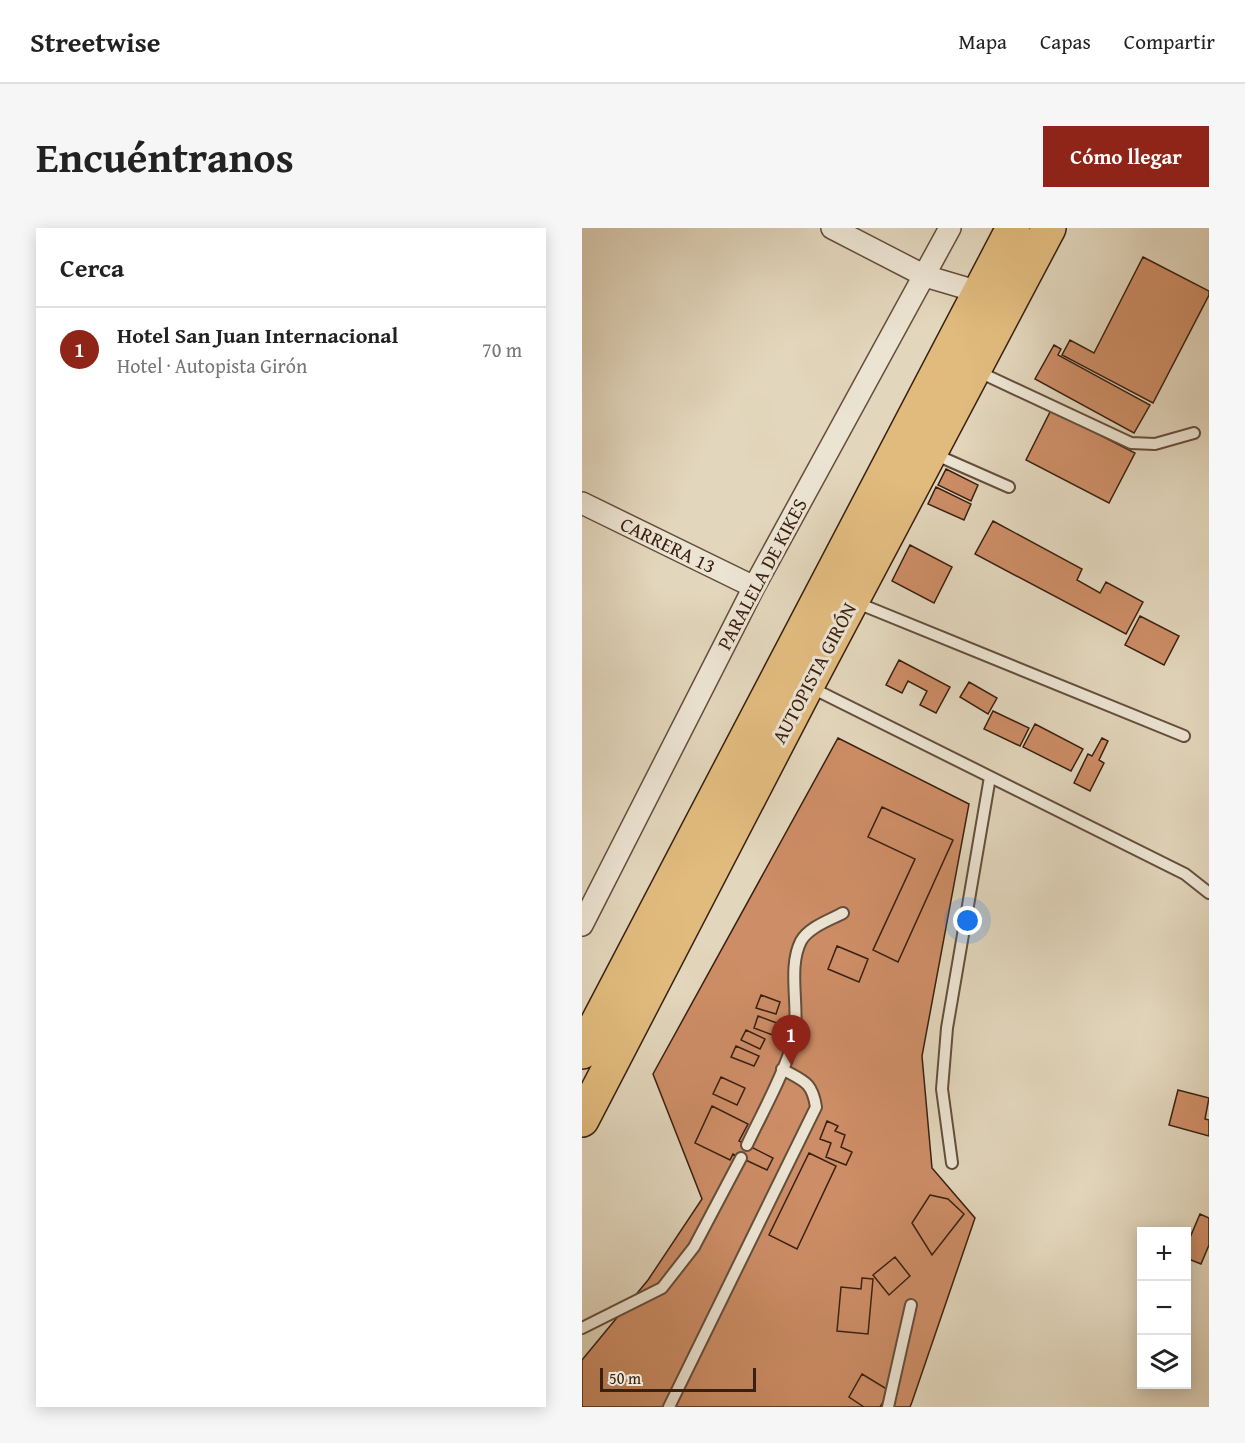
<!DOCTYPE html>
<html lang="es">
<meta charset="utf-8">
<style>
body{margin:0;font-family:"Gentium Book Plus",serif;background:#f6f6f6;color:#222}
.controls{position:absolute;right:18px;bottom:18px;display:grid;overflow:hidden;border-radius:0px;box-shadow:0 3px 15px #0003}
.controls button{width:54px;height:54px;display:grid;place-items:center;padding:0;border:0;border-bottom:2px solid #e0e0e0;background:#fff;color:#222;font:30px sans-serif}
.scale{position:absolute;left:18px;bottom:15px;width:156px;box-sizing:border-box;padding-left:6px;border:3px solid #3a2010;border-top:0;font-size:16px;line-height:21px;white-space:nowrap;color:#3a2010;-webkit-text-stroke:4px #ece4d3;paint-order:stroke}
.you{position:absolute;left:386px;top:693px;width:21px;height:21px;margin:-15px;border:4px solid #fff;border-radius:50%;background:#1a73e8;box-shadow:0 0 0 9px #1a73e833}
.badge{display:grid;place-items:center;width:39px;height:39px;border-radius:50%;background:#8f2418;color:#fff;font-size:20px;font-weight:700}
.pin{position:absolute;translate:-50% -50px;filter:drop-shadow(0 2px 3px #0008)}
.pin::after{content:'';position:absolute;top:32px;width:21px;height:18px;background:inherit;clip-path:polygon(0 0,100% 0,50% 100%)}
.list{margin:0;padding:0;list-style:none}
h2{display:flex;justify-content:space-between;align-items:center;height:78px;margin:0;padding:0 24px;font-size:26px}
h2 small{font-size:20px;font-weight:400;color:#767676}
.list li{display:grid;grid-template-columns:39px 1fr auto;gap:18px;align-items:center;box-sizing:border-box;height:84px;padding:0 24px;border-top:2px solid #e0e0e0}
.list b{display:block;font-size:22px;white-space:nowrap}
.list p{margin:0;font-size:20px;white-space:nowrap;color:#767676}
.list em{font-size:20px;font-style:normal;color:#767676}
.icon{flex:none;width:33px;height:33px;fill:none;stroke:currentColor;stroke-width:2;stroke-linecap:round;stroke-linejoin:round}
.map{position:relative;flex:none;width:627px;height:1179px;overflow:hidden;border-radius:0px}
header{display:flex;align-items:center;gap:36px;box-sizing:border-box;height:84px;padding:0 30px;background:#fff;border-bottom:2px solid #e0e0e0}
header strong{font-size:28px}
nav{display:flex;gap:33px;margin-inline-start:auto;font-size:21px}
.intro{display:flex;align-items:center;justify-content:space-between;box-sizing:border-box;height:144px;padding:0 36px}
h1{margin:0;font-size:42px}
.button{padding:15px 27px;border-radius:0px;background:#8f2418;color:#fff;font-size:21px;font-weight:700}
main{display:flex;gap:36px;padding:0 36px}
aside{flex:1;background:#fff;border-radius:0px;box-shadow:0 3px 15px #0003}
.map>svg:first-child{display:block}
.building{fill:#cd8d66;stroke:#3a2010;stroke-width:1.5}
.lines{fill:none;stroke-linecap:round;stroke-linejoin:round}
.service-casing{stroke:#644e3b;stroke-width:14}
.minor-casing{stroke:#644e3b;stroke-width:24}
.trunk-casing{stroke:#3a2010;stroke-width:36}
.service{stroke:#ece4d3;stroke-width:10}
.minor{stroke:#ece4d3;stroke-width:21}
.trunk{stroke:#e1bb7e;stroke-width:33}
.labels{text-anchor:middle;stroke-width:6;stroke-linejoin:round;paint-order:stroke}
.street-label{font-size:20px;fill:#3a2010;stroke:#ece4d3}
</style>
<header>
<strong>Streetwise</strong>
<nav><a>Mapa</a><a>Capas</a><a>Compartir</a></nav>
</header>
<div class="intro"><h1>Encuéntranos</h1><a class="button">Cómo llegar</a></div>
<main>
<aside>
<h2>Cerca<small></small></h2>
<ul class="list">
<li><span class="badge">1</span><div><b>Hotel San Juan Internacional</b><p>Hotel · Autopista Girón</p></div><em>70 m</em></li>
</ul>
</aside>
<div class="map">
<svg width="627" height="1179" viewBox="0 0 627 1179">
<rect width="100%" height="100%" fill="#e2d6bc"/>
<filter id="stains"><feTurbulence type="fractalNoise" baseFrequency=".00333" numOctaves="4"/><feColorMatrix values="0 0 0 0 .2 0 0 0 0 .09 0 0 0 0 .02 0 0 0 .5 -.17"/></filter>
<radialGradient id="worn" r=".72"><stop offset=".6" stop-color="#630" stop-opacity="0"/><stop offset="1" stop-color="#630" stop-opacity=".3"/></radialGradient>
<path class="building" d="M561,29L627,63V67L571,175L480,127L488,112L512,125Z
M472,117L479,121L476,127L568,177L552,205L453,151Z
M469,182L553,225L527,275L444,232Z
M364,241L396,257L389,273L356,257Z
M354,259L389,276L382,292L346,276Z
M411,293L500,341L495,352L518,365L524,354L561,374L544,406L393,326Z
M328,317L370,339L352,375L310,353Z
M558,388L597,408L582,437L543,417Z
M317,432L368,459L354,485L338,477L345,463L326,453L320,465L304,457Z
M387,454L415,470L406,486L378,469Z
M411,483L447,500L438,518L402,501Z
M453,496L501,521L489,543L441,519Z
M256,510L387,576L340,828L350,940L393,990L330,1174L328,1179H0V1132L66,1052L120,971L71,846Z
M520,510L526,513L517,532L522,535L508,563L492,555L506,526L510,528Z
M300,579L371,612L316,734L291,722L333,631L286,609Z
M255,718L286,731L277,754L246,741Z
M179,767L198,774L194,786L174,780Z
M176,788L200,797L196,809L172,800Z
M164,802L183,811L178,821L159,812Z
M154,818L177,828L172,838L149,829Z
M139,849L163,860L155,877L131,866Z
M596,862L627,870L623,891L627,892V908L587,897Z
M130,878L166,896L157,913L191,930L185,942L151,926L148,932L113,915Z
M245,893L256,898L253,903L263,907L259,919L270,924L264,937L244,929L249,915L238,911Z
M227,925L254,938L215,1021L187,1007Z
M348,967L366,971L382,986L350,1027L330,995Z
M618,986L627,990V1017L619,1036L604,1030V1019Z
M313,1029L328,1048L307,1067L291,1047Z
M280,1050L291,1051L286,1106L255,1103L259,1059L279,1061Z
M280,1146L308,1163L298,1179H282L267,1169Z"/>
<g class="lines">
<g class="service-casing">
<path id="service" d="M395,143L549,215L573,216L612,205
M352,226L427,259
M273,374L602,508
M228,459L603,646L627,665
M165,917C180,885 200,850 210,817C220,784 204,742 219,713C227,699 248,692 261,685
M370,935L360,861L365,800L408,549
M0,1100L80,1060L112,1019L159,930
M87,1179L234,879C230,853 221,853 200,841
M306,1179L329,1077"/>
</g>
<g class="minor-casing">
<path id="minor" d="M250,0L343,48L397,64
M0,275L172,359
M0,697L172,359L368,0"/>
</g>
<g class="trunk-casing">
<path id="trunk" d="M0,824L431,0
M0,892L225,458L467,0"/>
</g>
<use href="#service" class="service"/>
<use href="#minor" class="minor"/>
<use href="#trunk" class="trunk"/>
</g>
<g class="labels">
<g class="street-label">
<text transform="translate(86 317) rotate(26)" y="7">CARRERA 13</text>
<text transform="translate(180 346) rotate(-62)" y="7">PARALELA DE KIKES</text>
<text transform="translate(232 445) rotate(-62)" y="7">AUTOPISTA GIRÓN</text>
</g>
</g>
<rect width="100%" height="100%" filter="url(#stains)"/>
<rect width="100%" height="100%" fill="url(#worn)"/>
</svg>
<div class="controls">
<button>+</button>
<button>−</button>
<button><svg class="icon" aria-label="layers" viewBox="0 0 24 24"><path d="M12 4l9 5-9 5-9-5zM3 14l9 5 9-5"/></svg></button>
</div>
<div class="scale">50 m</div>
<div class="you"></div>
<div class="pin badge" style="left:209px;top:837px">1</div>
</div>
</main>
